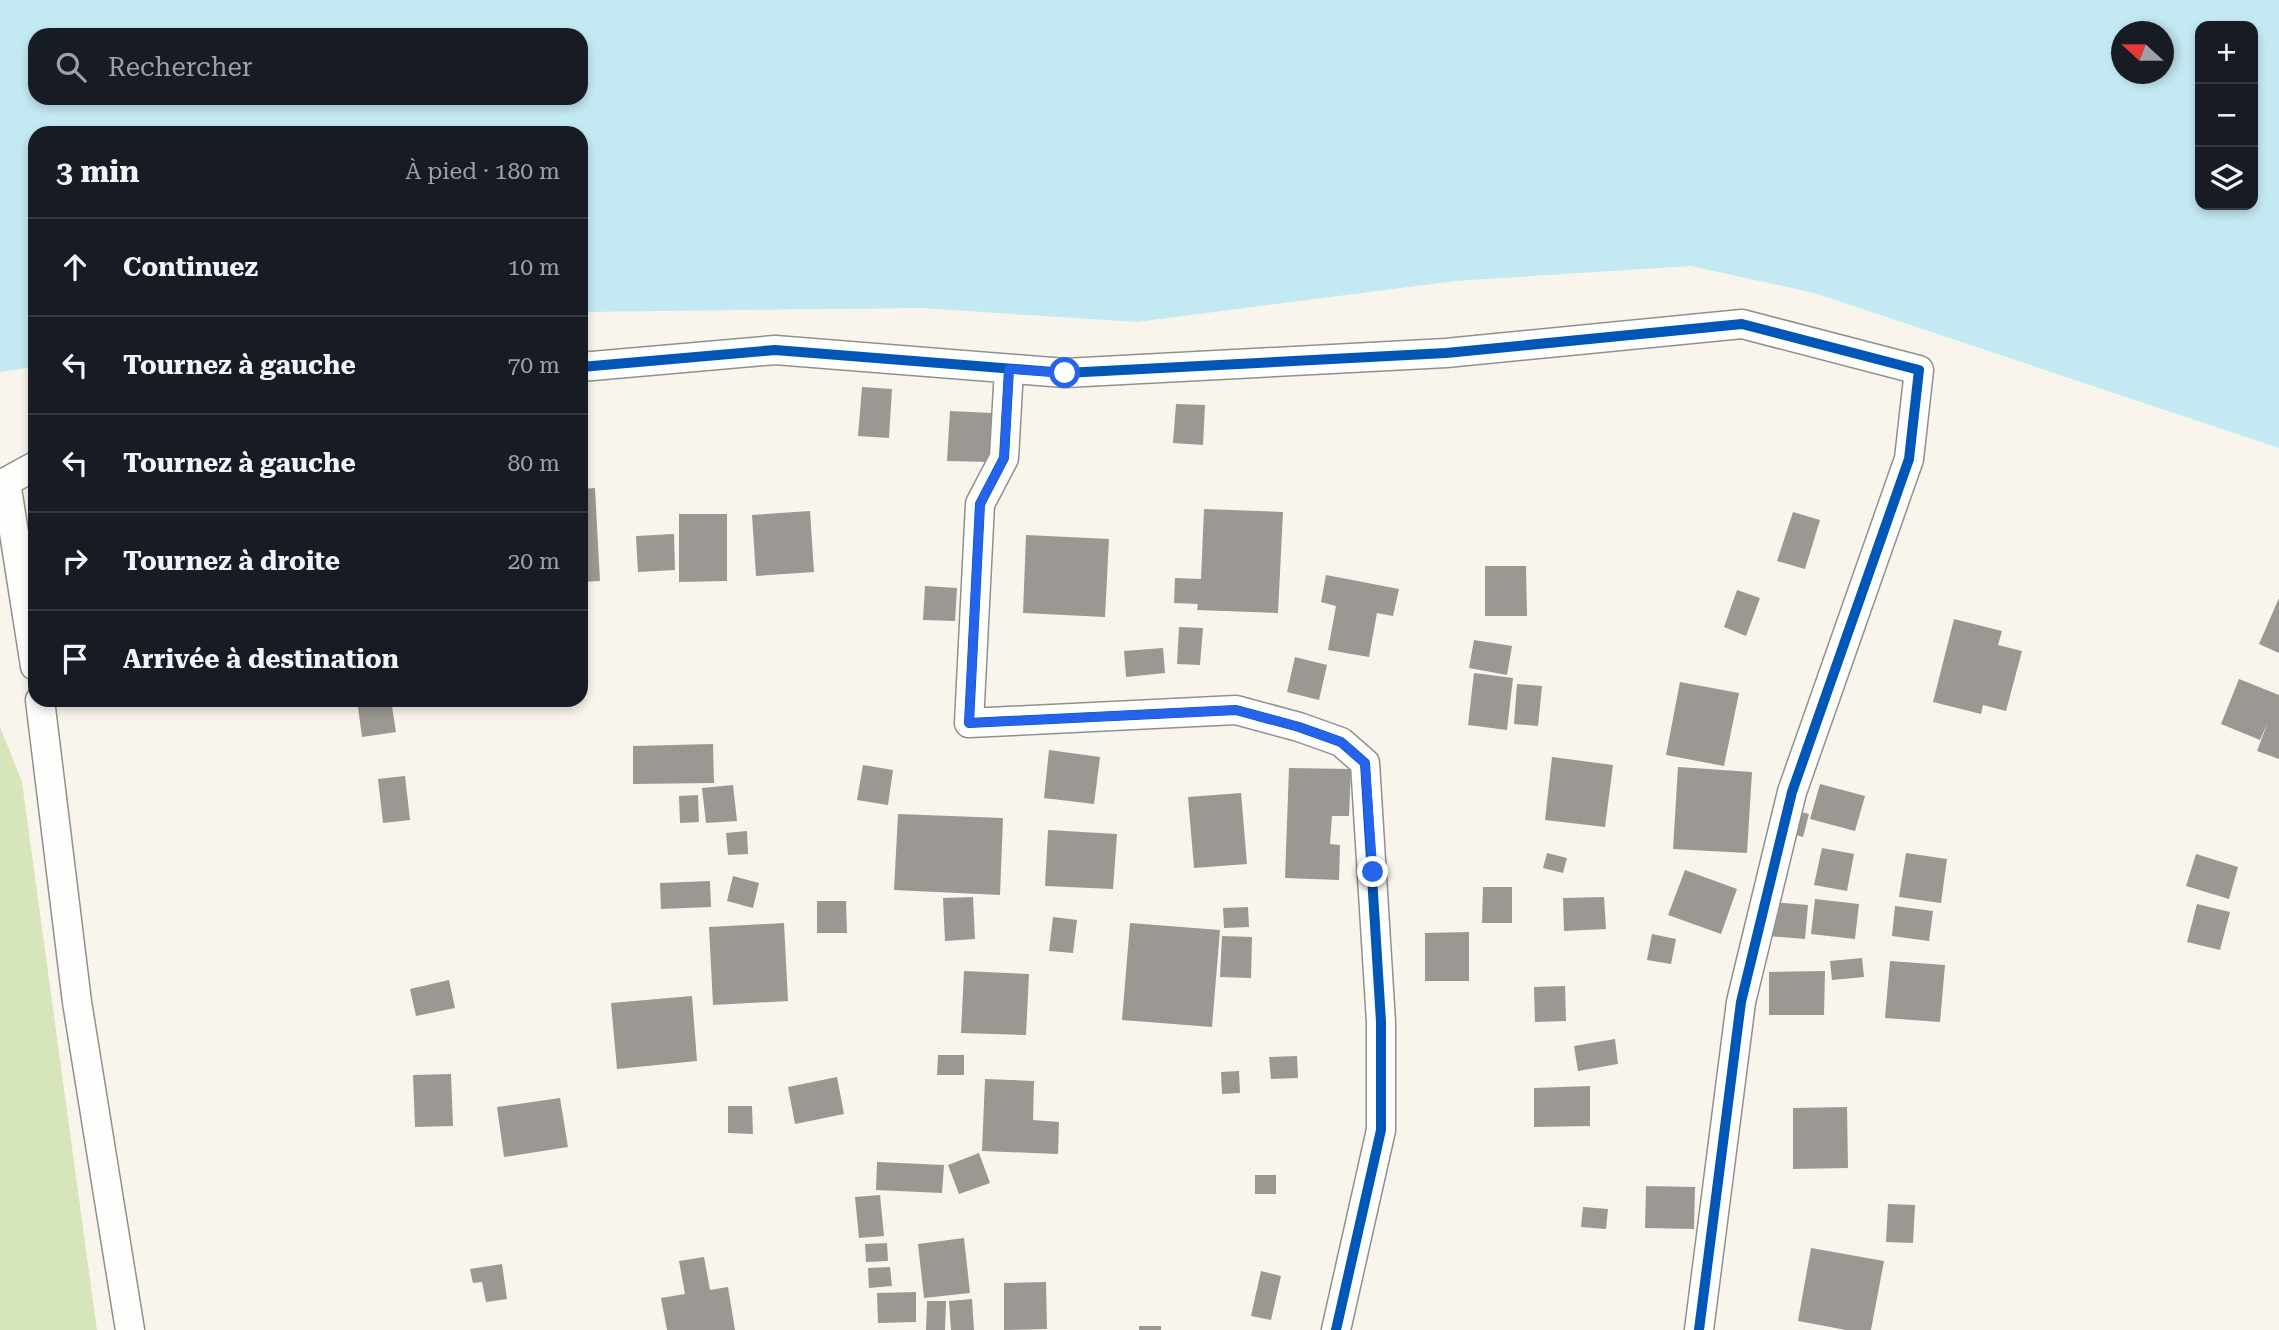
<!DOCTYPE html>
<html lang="fr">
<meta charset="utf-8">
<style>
body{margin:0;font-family:"Roboto Serif",serif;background:#20242c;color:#f1f3f6}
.controls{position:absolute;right:21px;top:21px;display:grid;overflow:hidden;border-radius:14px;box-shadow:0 4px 10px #0003}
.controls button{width:63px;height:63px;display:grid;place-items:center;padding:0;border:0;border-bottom:2px solid #363941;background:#171b24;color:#f1f3f6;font:35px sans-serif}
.compass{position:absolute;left:2111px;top:21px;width:63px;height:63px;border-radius:50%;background:#171b24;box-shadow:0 4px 10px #0003;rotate:291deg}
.stop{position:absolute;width:21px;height:21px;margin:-16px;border:5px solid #2563eb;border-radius:50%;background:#fff}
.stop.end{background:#2563eb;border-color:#fff;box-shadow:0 2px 7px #0008}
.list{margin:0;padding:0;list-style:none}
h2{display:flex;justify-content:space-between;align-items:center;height:91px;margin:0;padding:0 28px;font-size:30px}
h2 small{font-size:23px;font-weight:400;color:#9ea1a6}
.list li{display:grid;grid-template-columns:46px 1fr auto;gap:21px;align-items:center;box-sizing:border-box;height:98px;padding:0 28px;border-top:2px solid #363941}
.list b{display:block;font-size:26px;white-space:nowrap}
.list em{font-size:23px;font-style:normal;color:#9ea1a6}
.icon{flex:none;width:38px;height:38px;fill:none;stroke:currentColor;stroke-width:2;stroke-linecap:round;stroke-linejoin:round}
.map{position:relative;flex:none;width:2279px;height:1330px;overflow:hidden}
.search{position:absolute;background:#171b24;box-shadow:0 4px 10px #0003;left:28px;top:28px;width:560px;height:77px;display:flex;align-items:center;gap:18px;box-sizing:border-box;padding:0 24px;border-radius:21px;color:#9ea1a6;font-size:26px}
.panel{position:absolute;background:#171b24;box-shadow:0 4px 10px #0003;left:28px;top:126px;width:560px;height:581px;border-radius:21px}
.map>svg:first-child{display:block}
.forest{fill:#d6e6ba}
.water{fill:#c3e9f3;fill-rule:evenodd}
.building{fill:#9b9893}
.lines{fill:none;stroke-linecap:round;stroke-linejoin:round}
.street-casing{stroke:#92908c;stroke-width:31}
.street{stroke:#fefefc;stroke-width:28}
.cycleway-casing{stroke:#fff;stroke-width:15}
.cycleway{stroke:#0057b8;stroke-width:10}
.route{stroke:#2563eb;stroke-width:9}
</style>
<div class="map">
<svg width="2279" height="1330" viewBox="0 0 2279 1330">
<rect width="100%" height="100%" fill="#f9f5ec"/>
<path class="forest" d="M0,727L22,782L97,1330H0Z"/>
<path class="water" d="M0,0H2279V448L1814,293L1691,266L1455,281L1137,322L921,308L581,312V133H35V367L0,372ZM2200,26H2253V205H2200ZM2122,32H2164V74H2122ZM35,35H581V98H35Z"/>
<path class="building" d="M862,387L892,389L889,438L858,436Z
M1176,404L1205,405L1203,445L1173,443Z
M950,411L992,413L989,462L947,461Z
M595,488L600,581L581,582V489Z
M1204,509L1283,512L1278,613L1197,610L1198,604L1174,603L1175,578L1201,579Z
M810,511L814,572L756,576L752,515Z
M1793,512L1820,520L1805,569L1777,561Z
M679,514H727V581L679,582Z
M18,523L35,524V550L16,549Z
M674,534L675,570L638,572L636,536Z
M1026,535L1109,539L1105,617L1023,613Z
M1485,566H1526L1527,616H1485Z
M1326,575L1399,589L1393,616L1377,613L1369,657L1328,650L1336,606L1321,602Z
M925,586L957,588L955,621L923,620Z
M1737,590L1760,598L1746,636L1724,627Z
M2279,598V653L2259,644Z
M1954,619L2002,631L1998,645L2022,651L2006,711L1983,705L1981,714L1933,702Z
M1179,627L1203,628L1200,665L1177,664Z
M1474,640L1512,646L1507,675L1469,668Z
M1163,648L1165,673L1126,677L1124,651Z
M1295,657L1327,665L1319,700L1287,692Z
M1474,673L1513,678L1507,730L1468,725Z
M2239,679L2279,695V759L2257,751L2268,722L2260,740L2221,724Z
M1680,682L1739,693L1724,766L1666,755Z
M1517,684L1542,686L1538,726L1514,724Z
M357,700H391L396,732L362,737Z
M713,744L714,783L633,784V746Z
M1049,750L1100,757L1094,804L1044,798Z
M1552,757L1613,765L1605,827L1545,820Z
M863,765L893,770L888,805L857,800Z
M1678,767L1752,772L1747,853L1673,849Z
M1289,768L1351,769L1349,816H1332L1330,844L1340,845L1339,880L1285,878Z
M405,776L410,820L383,823L378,779Z
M1820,784L1865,796L1855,831L1810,819Z
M733,785L737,821L706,823L702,788Z
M1241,793L1247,864L1194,868L1188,797Z
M698,795L699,822L680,823L679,796Z
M1794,810L1809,814L1803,837L1787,832Z
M898,814L1003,818L1000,895L894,890Z
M1048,830L1117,834L1113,889L1045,886Z
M747,831L748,854L728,855L726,833Z
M1822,848L1854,854L1847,891L1814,885Z
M1547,853L1567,858L1563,873L1543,868Z
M1906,853L1947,859L1941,903L1899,897Z
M2196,854L2238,867L2229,899L2186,886Z
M1685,870L1737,889L1721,934L1668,915Z
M733,876L759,883L753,908L727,901Z
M710,881L711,907L661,909L660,883Z
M1483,887H1512V923H1482Z
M973,897L975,939L945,941L943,898Z
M1604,897L1606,929L1564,931L1563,898Z
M1815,899L1859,904L1855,939L1811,934Z
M817,901H846L847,933H817Z
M1771,902L1808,905L1805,939L1768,936Z
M2197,904L2230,912L2220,950L2187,942Z
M1895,906L1933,911L1929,941L1892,936Z
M1248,907L1249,927L1224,928L1223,908Z
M1053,917L1077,920L1073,953L1049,951Z
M784,923L788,1001L713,1005L709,927Z
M1130,923L1220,930L1212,1027L1122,1020Z
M1469,932V981H1425V933Z
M1652,934L1676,939L1671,964L1647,960Z
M1222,936L1252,937L1251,978L1220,977Z
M1862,958L1864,977L1832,980L1830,961Z
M1890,961L1945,965L1940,1022L1885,1018Z
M964,971L1029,974L1026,1035L961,1033Z
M1825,971L1824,1015H1769V972Z
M449,980L455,1008L416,1016L410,989Z
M1565,986L1566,1021L1535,1022L1534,987Z
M692,996L697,1061L617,1069L611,1003Z
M1615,1039L1618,1064L1578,1071L1574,1046Z
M938,1055H964V1075H937Z
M1297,1056L1298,1078L1271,1079L1269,1057Z
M1239,1071L1240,1093L1222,1094L1221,1072Z
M451,1074L453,1126L415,1127L413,1075Z
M837,1077L844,1114L795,1124L788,1087Z
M985,1079L1034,1081L1033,1120L1059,1122L1058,1154L982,1151Z
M1590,1086V1126L1534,1127V1088Z
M560,1098L568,1147L504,1157L497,1107Z
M728,1106H752L753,1134L728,1133Z
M1847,1107L1848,1168L1793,1169V1108Z
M979,1153L990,1183L959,1194L948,1165Z
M877,1162L944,1165L942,1193L876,1190Z
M1255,1175H1276V1194H1255Z
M1646,1186L1695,1187L1694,1229L1645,1228Z
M880,1195L884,1236L859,1238L855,1197Z
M1888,1204L1915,1205L1913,1243L1886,1242Z
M1583,1207L1608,1209L1606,1229L1581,1227Z
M964,1238L970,1293L924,1298L918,1244Z
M887,1243L888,1261L866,1262L865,1244Z
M1811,1248L1884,1261L1871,1330H1846L1798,1321Z
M704,1257L710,1290L728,1287L735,1330H667L661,1298L685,1294L679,1261Z
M502,1264L507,1299L486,1302L482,1282L473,1283L470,1269Z
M890,1267L892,1286L869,1288L868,1268Z
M1261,1271L1281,1276L1271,1320L1251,1316Z
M1046,1282L1047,1329L1004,1330V1283Z
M916,1292V1322L878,1323L877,1293Z
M972,1299L974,1330H951L949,1301Z
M927,1301H946L945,1330H926Z
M1139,1326H1161V1330H1139Z"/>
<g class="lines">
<g class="street-casing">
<path id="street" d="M581,367L775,350L1065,373L1446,353L1742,324L1919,370L1909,459L1792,792L1741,1002L1699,1330
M1009,369L1004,458L980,504L969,723L1236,710L1299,727L1341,742L1365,763L1381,1022V1130L1336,1330
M35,466L6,482L35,666
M40,700L77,1002L130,1330"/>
</g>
<use href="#street" class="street"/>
<g class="cycleway-casing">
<path id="cycleway" d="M581,367L775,350L1065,373L1446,353L1742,324L1919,370L1909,459L1792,792L1741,1002L1699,1330
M1009,369L1004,458L980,504L969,723L1236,710L1299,727L1341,742L1365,763L1381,1022V1130L1336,1330"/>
</g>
<use href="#cycleway" class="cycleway"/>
</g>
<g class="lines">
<path class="route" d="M1065,373L1009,369L1004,458L980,504L969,723L1236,710L1299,727L1341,742L1365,763L1373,872"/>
</g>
</svg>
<div class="controls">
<button>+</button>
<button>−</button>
<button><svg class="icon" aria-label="layers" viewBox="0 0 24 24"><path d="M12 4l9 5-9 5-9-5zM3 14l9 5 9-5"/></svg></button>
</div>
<svg class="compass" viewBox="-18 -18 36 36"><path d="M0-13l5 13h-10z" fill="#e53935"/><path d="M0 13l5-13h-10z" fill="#9ea1a6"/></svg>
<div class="stop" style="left:1065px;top:373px"></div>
<div class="stop end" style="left:1373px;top:872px"></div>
<div class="search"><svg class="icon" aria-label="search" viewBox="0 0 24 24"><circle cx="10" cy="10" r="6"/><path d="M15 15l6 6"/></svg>Rechercher</div>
<section class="panel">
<h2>3 min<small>À pied · 180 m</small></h2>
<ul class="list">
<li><svg class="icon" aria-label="ahead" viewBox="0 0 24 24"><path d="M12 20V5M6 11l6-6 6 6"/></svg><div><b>Continuez</b></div><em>10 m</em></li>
<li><svg class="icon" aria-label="left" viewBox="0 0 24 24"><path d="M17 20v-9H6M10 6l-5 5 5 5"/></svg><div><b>Tournez à gauche</b></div><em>70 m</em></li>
<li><svg class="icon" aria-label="left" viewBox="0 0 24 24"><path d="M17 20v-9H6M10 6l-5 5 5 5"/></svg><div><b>Tournez à gauche</b></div><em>80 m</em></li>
<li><svg class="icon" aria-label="right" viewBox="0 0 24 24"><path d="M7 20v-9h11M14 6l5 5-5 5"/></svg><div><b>Tournez à droite</b></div><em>20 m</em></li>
<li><svg class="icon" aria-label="arrive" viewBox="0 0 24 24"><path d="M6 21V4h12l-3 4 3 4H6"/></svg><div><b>Arrivée à destination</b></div></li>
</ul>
</section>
</div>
